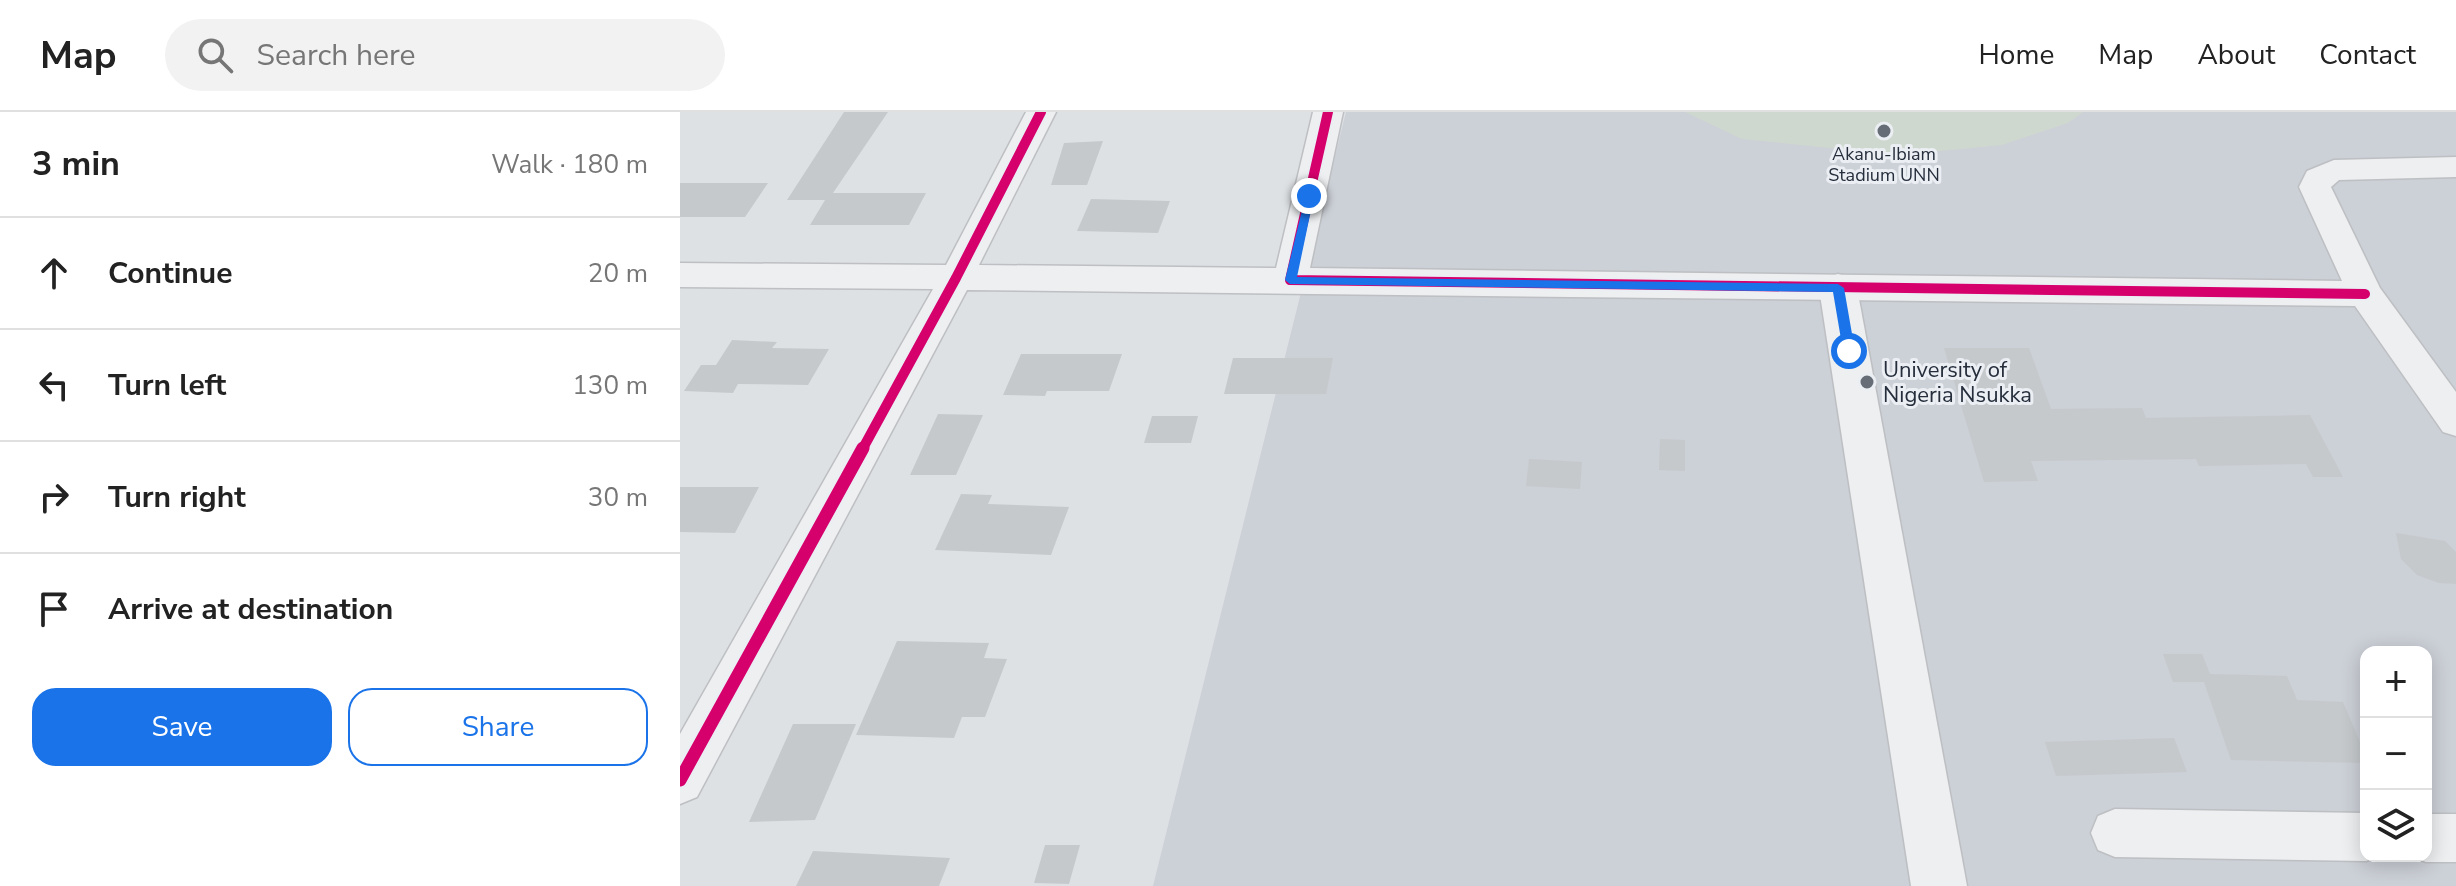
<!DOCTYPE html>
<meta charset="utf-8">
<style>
body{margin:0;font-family:"Nunito Sans",sans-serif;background:#f2f2f2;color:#222}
.controls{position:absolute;right:24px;bottom:24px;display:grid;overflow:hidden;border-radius:16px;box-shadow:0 4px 20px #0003}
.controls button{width:72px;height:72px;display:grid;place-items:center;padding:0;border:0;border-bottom:2px solid #e0e0e0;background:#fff;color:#222;font:40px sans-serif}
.stop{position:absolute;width:24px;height:24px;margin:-18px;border:6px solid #1a73e8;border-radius:50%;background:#fff}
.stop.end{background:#1a73e8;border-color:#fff;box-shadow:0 2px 8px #0008}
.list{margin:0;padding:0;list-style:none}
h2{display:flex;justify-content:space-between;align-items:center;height:104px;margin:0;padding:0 32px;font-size:34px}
h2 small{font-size:26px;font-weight:400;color:#767676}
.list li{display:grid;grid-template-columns:52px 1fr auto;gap:24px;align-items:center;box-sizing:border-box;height:112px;padding:0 32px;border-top:2px solid #e0e0e0}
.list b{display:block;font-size:30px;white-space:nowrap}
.list em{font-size:26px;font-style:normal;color:#767676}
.actions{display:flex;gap:16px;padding:24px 32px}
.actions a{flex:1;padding:18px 0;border:2px solid #1a73e8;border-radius:24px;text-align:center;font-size:28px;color:#1a73e8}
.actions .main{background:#1a73e8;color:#fff}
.icon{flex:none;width:44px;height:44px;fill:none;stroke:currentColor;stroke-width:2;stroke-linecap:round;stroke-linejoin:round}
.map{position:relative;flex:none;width:1776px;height:774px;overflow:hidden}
header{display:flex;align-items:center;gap:48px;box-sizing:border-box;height:112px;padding:0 40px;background:#fff;border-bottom:2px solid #e0e0e0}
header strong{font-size:38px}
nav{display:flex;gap:44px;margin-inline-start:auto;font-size:28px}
.search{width:560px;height:72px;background:#f2f2f2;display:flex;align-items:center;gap:20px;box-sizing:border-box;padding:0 28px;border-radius:44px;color:#767676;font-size:30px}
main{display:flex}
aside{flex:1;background:#fff}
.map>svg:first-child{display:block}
.built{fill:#ccd0d7;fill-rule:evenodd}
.green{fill:#cfd8cf}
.building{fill:#c6c9cc}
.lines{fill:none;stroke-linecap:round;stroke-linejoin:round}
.minor-casing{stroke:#bdbfc2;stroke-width:3}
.tertiary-casing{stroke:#bdbfc2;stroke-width:3}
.minor{fill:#edeff0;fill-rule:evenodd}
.tertiary{fill:#edeff0;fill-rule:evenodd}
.cycleway-far1-casing{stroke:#ebeff4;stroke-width:14}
.cycleway-casing{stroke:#ebeff4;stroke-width:18}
.cycleway-far1{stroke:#d6006c;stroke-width:10}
.cycleway{stroke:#d6006c;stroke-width:13}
.route{fill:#1a73e8}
.poi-dot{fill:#666d77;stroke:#ebeff4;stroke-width:3}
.labels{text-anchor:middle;stroke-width:6;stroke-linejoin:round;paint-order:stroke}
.far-poi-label{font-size:18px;fill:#262e3c;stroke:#ebeff4}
.poi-label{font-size:22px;fill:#262e3c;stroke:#ebeff4;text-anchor:start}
</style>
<header>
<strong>Map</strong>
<div class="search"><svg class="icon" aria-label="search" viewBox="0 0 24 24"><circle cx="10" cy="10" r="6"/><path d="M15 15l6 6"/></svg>Search here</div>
<nav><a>Home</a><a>Map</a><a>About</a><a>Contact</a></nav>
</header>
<main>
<aside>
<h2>3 min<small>Walk · 180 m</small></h2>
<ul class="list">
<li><svg class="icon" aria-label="ahead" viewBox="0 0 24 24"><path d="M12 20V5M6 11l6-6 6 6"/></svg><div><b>Continue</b></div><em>20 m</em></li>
<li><svg class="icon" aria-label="left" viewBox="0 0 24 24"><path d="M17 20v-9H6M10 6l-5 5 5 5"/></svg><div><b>Turn left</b></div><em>130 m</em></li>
<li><svg class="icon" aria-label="right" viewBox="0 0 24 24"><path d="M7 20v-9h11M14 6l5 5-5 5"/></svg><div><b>Turn right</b></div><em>30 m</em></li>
<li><svg class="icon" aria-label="arrive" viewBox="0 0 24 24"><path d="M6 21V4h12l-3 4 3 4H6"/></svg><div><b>Arrive at destination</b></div></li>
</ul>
<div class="actions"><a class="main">Save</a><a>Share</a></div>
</aside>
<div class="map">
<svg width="1776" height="774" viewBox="0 0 1776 774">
<rect width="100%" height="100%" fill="#dee1e4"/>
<path class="built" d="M666,0H1776V774H473ZM1686,540H1746V744H1686Z"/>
<path class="green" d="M1005,0H1403L1388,11L1322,33L1219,43L1062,27Z"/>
<path class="building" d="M164,0H208L153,81H246L229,113H130L145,88H107Z
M423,29L407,73H371L384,31Z
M0,71H88L65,105H0Z
M411,87L490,89L478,121L397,119Z
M52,228L97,230L92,236L149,237L128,273L58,272L53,281L4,279L21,253H36Z
M1264,236H1349L1371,297L1462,296L1466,306L1630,303L1663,365H1633L1626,352L1519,354L1516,347L1351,349L1358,369L1304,370Z
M341,242H442L429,279H367L365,284L323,283Z
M553,246H653L646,282H544Z
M258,302L303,303L276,363H230Z
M472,304H518L511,331H464Z
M980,327L1005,328V359L979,358Z
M849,347L902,350L900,377L846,374Z
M0,375H79L55,421L0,420Z
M281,382L312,383L308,392L389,395L371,443L255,438Z
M1716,421L1765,429L1776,440V472L1759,471L1737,463L1721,447Z
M217,529L309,531L304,546L327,547L305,605H282L274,626L176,623Z
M1483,542H1522L1530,562L1607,564L1617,588L1663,590L1686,644V651L1551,648L1524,570H1493Z
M113,612H176L135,708L69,710Z
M1494,626L1507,660L1376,664L1365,630Z
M365,733H400L389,772L354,771Z
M133,739L270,746L259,774H116Z"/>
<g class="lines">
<g class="minor-casing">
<path id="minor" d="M346,0H376L299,153L596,156L633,0H663L630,156L1662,169L1619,75L1627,59L1654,48L1776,45V65L1659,68L1651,75L1700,176L1776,280V324L1763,320L1675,194L287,178L17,685L0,692V622L253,177L0,175V151L266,153Z
M1435,697L1686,701V744H1699L1686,749L1435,745L1418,738L1411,721L1418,704Z
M1746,702H1776V750H1746L1730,744H1746Z"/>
</g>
<g class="tertiary-casing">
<path id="tertiary" d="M1158,162L1171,166L1177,176L1287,774H1231L1139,176L1145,166Z"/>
</g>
<use href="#minor" class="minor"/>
<use href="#tertiary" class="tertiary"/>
<g class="cycleway-far1-casing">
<path id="cycleway-far1" d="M648,0L610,168L1685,182
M182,338L276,166L361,0"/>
</g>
<g class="cycleway-casing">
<path id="cycleway" d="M0,668L183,336"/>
</g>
<use href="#cycleway-far1" class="cycleway-far1"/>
<use href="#cycleway" class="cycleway"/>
</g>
<path class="route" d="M626,82L634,84L617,165L1158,172L1164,176L1175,239L1169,243L1163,239L1153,180L610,172L605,168Z"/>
<g class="poi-dot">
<circle cx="1204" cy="19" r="8"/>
<circle cx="1187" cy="270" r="8"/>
</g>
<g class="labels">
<g class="far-poi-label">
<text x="1204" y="48">Akanu-Ibiam<tspan x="1204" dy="21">Stadium UNN</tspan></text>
</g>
<g class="poi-label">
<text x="1203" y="265">University of<tspan x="1203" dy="25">Nigeria Nsukka</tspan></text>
</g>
</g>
</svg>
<div class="controls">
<button>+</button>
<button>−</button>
<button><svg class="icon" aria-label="layers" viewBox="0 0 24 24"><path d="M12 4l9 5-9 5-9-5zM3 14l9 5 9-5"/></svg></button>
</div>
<div class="stop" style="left:1169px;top:239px"></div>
<div class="stop end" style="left:629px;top:84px"></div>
</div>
</main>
